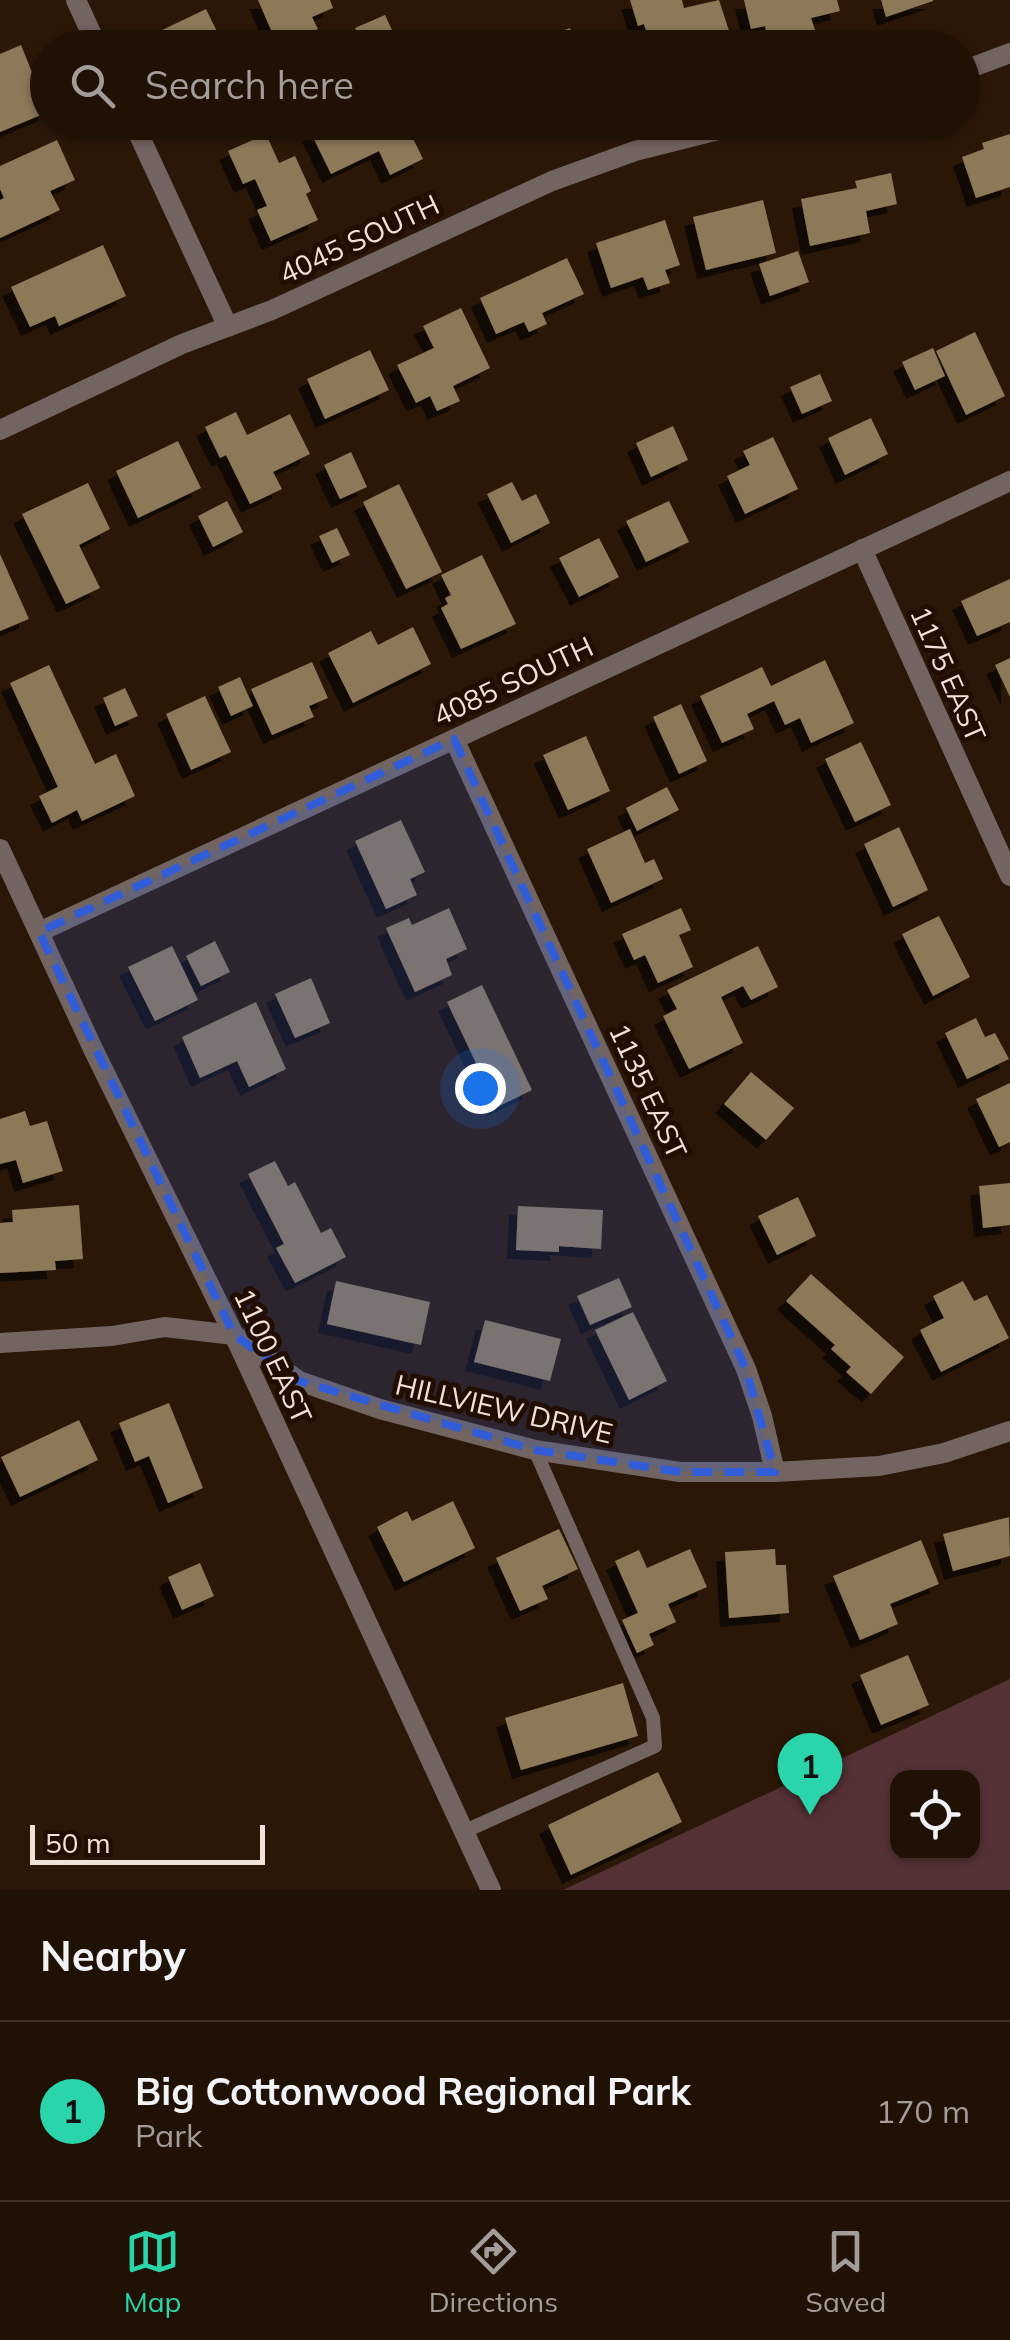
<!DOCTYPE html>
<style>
body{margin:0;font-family:Mulish,sans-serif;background:#2d1f13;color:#f1f3f6}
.controls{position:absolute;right:30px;bottom:30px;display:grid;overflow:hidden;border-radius:20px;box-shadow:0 2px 8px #0004}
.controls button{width:90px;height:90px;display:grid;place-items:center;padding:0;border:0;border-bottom:2px solid #3d3127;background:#201105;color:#f1f3f6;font:50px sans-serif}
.scale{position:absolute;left:30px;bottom:25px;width:235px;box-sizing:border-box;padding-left:10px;border:5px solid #f0e2d8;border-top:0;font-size:28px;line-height:35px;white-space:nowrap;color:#f0e2d8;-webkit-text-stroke:8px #210e01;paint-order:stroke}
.you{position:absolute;left:480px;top:1088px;width:35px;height:35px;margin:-25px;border:8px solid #fff;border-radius:50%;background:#1a73e8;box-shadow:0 0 0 15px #1a73e833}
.badge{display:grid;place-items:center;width:65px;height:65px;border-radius:50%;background:#2bd5ac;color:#111;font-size:32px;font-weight:700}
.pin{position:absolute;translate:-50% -82px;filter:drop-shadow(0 2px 5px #0008)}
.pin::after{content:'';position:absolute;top:52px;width:35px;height:30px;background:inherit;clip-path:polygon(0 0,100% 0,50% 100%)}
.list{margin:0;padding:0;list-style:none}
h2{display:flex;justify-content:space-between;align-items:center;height:130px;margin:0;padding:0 40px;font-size:42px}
h2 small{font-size:32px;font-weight:400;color:#a29d9a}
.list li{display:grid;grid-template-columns:65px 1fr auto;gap:30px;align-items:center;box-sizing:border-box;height:180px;padding:0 40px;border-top:2px solid #3d3127}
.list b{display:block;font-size:38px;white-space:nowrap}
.list p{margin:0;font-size:32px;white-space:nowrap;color:#a29d9a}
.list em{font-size:32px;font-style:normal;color:#a29d9a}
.icon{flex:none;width:55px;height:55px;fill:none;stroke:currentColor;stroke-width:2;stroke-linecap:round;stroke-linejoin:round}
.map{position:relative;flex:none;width:1010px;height:1890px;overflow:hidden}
.search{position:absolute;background:#201105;box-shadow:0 2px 8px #0004;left:30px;right:30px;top:30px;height:110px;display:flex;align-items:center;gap:25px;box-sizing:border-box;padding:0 35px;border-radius:55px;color:#a29d9a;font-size:38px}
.sheet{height:310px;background:#201105}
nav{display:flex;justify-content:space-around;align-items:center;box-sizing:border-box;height:140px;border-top:2px solid #3d3127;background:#201105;font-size:28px;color:#a29d9a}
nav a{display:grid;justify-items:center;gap:5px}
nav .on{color:#2bd5ac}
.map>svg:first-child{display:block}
.green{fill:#543135;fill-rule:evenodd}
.building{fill:#8c7958;filter:url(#shadow)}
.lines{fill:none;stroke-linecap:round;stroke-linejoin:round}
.service{stroke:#726460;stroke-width:14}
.minor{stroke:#726460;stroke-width:20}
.tertiary{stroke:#726460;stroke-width:20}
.marked{fill:#325dd8;fill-opacity:0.2;stroke:#325dd8;stroke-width:8;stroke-dasharray:20 12;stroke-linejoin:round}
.labels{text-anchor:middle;stroke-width:10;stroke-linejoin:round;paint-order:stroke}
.street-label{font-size:28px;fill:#f0e2d8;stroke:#210e01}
</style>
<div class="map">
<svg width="1010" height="1890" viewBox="0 0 1010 1890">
<defs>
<filter id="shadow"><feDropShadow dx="-9" dy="9" stdDeviation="0" flood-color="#0009"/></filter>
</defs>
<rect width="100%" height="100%" fill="#2b1707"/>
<path class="green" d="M1010,1679V1890H563ZM898,1778H972V1852H898Z"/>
<path class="building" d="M258,0H330L333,8L312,17L318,29L278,46Z
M630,0H682L684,8L719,0L732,40L708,48H651L644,24L638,26Z
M744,0H837L840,11L811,18L815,30L768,41L765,26L751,29Z
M881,0H933V1L886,17Z
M206,9L225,48H166L158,32Z
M385,15L399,45L364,48L355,28Z
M570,28L577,48H537L534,41Z
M616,33L622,48H580V47Z
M499,34L505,48H468Z
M21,45L48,112L0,132V54Z
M333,122H405L423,159L390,175L379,151L331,174L311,133Z
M266,134L279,163L295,156L311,191L306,194L318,220L271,241L257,210L267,206L255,179L243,184L228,151Z
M1010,134V187L976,198L962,157L984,149L982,143Z
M57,140L75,180L50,191L60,210L0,238V200L4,198L0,189V166Z
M891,173L897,204L866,211L870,233L810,246L801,199L857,188L855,181Z
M763,200L776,253L706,270L693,217Z
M665,220L680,265L665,270L670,283L648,290L643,277L611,288L596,243Z
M103,245L126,296L59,326L55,316L30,327L11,287Z
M798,251L809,282L770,296L759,264Z
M567,258L584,294L542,313L547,324L529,332L524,322L496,334L480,298Z
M461,308L490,368L453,386L460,401L437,411L430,396L416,403L397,365L434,348L423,326Z
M975,332L1005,396L966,415L936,351Z
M933,348L945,376L915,390L902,362Z
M370,350L389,390L325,419L307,379Z
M820,374L832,401L802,414L790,387Z
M236,412L247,435L290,414L310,454L273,472L282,489L250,504L226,455L220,458L205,427Z
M871,418L888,454L845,475L828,438Z
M673,426L688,460L651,477L636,443Z
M773,437L798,489L745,514L727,476L750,465L743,451Z
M178,441L201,488L138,518L116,471Z
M351,452L367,487L340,499L324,465Z
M512,482L522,501L536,494L550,523L511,543L487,494Z
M88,483L110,529L79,545L100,588L66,604L22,514Z
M399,484L442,572L406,589L363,502Z
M227,501L243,532L213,547L198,516Z
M669,501L689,542L646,562L626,521Z
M337,528L350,555L332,563L319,536Z
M599,538L619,577L579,597L559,558Z
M0,554L29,619L0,631Z
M482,555L516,624L461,649L441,608L448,604L445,598L451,595L441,575Z
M1010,579V622L977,636L961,601Z
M413,627L431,664L353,703L328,653L371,631L378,645Z
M1010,658V697L995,665Z
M825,660L854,723L811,743L800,718L785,725L774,701L747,714L754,729L722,743L700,696L762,667L771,686Z
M312,662L328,698L309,706L314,717L272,735L251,689Z
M49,665L95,764L116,754L135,796L82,821L77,810L52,823L39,796L58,787L10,683Z
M240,677L253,706L231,716L218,687Z
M125,688L138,716L115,726L103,698Z
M205,696L231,752L191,770L166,714Z
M681,704L707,761L679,774L653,717Z
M586,736L610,791L568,810L543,755Z
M861,742L891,805L855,822L825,759Z
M667,787L679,810L637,831L626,808Z
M401,820L425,872L410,879L417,895L386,909L355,841Z
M899,827L928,890L893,907L864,844Z
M630,829L645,863L654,859L663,879L611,903L587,849Z
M449,908L467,949L446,959L452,975L415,992L386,928L409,918L412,925Z
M681,908L691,930L679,935L693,967L658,983L645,955L634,960L622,934Z
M939,916L970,977L933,996L902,934Z
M215,941L230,972L201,986L186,956Z
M172,946L198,1000L155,1021L128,967Z
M758,946L778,987L751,1000L743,986L721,997L743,1043L689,1069L663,1016L677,1009L667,990Z
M311,978L330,1023L295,1038L275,994Z
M482,985L532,1090L497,1107L447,1002Z
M256,1002L286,1069L249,1087L237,1061L200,1078L182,1037Z
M976,1018L985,1037L995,1033L1009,1059L967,1079L945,1033Z
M751,1072L794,1108L766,1140L724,1104Z
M1010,1083V1142L999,1147L976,1099Z
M25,1111L30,1126L47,1121L63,1171L23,1183L16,1160L0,1164V1119Z
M275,1161L288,1186L295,1182L321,1233L331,1228L346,1257L295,1283L276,1248L284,1244L248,1174Z
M1010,1183V1225L983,1228L979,1186Z
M798,1197L816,1236L777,1255L758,1216Z
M79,1205L83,1259L55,1261L56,1270L0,1273V1223L13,1222L12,1210Z
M518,1206L603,1210L601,1249L559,1246V1252L516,1250Z
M811,1274L904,1357L871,1394L846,1372L851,1367L831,1349L835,1345L786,1301Z
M619,1278L632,1307L590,1325L577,1296Z
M336,1281L430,1302L421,1345L327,1324Z
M963,1281L974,1301L987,1295L1009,1338L941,1372L920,1330L944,1318L933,1296Z
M633,1312L667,1381L629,1400L595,1330Z
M485,1320L561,1339L550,1381L474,1362Z
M169,1403L203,1488L168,1503L149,1456L135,1462L119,1423Z
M79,1420L98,1460L20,1497L1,1457Z
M453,1501L475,1548L404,1582L377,1527L407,1511L412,1521Z
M1009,1517L1010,1556L953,1571L943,1534Z
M559,1529L578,1569L542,1586L548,1599L520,1611L496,1558Z
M921,1540L939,1584L890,1604L898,1624L860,1640L833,1576Z
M690,1549L707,1587L668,1604L676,1622L649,1634L654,1645L637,1653L622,1620L638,1613L615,1561L639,1550L647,1568Z
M775,1549L776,1565H786L789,1613L729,1618L725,1552Z
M200,1563L214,1596L182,1610L168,1577Z
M908,1655L929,1705L881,1725L860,1675Z
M623,1683L638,1736L521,1770L505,1718Z
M658,1772L682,1822L571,1875L548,1825Z"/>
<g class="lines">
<path class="service" d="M463,1832L655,1746L653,1718L535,1450"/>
<path class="minor" d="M76,0L98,48
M962,71L1010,53
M133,122L228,327
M0,430L182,344L272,310L552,181L635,151L750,122
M862,549L1010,876
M454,739L746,1369L762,1416L775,1472
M39,932L1010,481
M0,1343L112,1336L165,1327L234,1335L299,1381L380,1409L535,1450L680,1472H775L879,1466L944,1453L1010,1431"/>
<path class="tertiary" d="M0,849L94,1051L234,1335L491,1890"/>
</g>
<path class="marked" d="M454,739L746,1369L775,1472H680L535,1450L299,1381L234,1335L39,932Z"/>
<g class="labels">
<g class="street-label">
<text transform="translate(359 239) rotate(-25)" y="10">4045 SOUTH</text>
<text transform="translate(948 674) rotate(66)" y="10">1175 EAST</text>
<text transform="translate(513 681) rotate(-25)" y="10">4085 SOUTH</text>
<text transform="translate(648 1091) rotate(65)" y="10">1135 EAST</text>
<text transform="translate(273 1356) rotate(65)" y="10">1100 EAST</text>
<text transform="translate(504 1409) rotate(13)" y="10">HILLVIEW DRIVE</text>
</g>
</g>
</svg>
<div class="controls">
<button><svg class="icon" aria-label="locate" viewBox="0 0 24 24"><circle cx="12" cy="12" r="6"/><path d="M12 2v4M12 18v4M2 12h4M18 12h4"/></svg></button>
</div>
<div class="scale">50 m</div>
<div class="you"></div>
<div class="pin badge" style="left:810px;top:1815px">1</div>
<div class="search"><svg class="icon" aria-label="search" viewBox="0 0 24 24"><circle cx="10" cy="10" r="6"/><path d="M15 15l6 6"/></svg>Search here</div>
</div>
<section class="sheet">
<h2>Nearby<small></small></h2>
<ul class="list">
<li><span class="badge">1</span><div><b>Big Cottonwood Regional Park</b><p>Park</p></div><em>170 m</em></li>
</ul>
</section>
<nav>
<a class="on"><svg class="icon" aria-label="map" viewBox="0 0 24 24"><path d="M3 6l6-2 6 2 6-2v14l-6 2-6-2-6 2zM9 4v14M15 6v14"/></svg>Map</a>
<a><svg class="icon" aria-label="directions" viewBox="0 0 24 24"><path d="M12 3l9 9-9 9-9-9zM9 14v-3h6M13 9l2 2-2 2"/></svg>Directions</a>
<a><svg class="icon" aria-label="saved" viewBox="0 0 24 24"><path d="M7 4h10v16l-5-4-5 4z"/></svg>Saved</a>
</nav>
